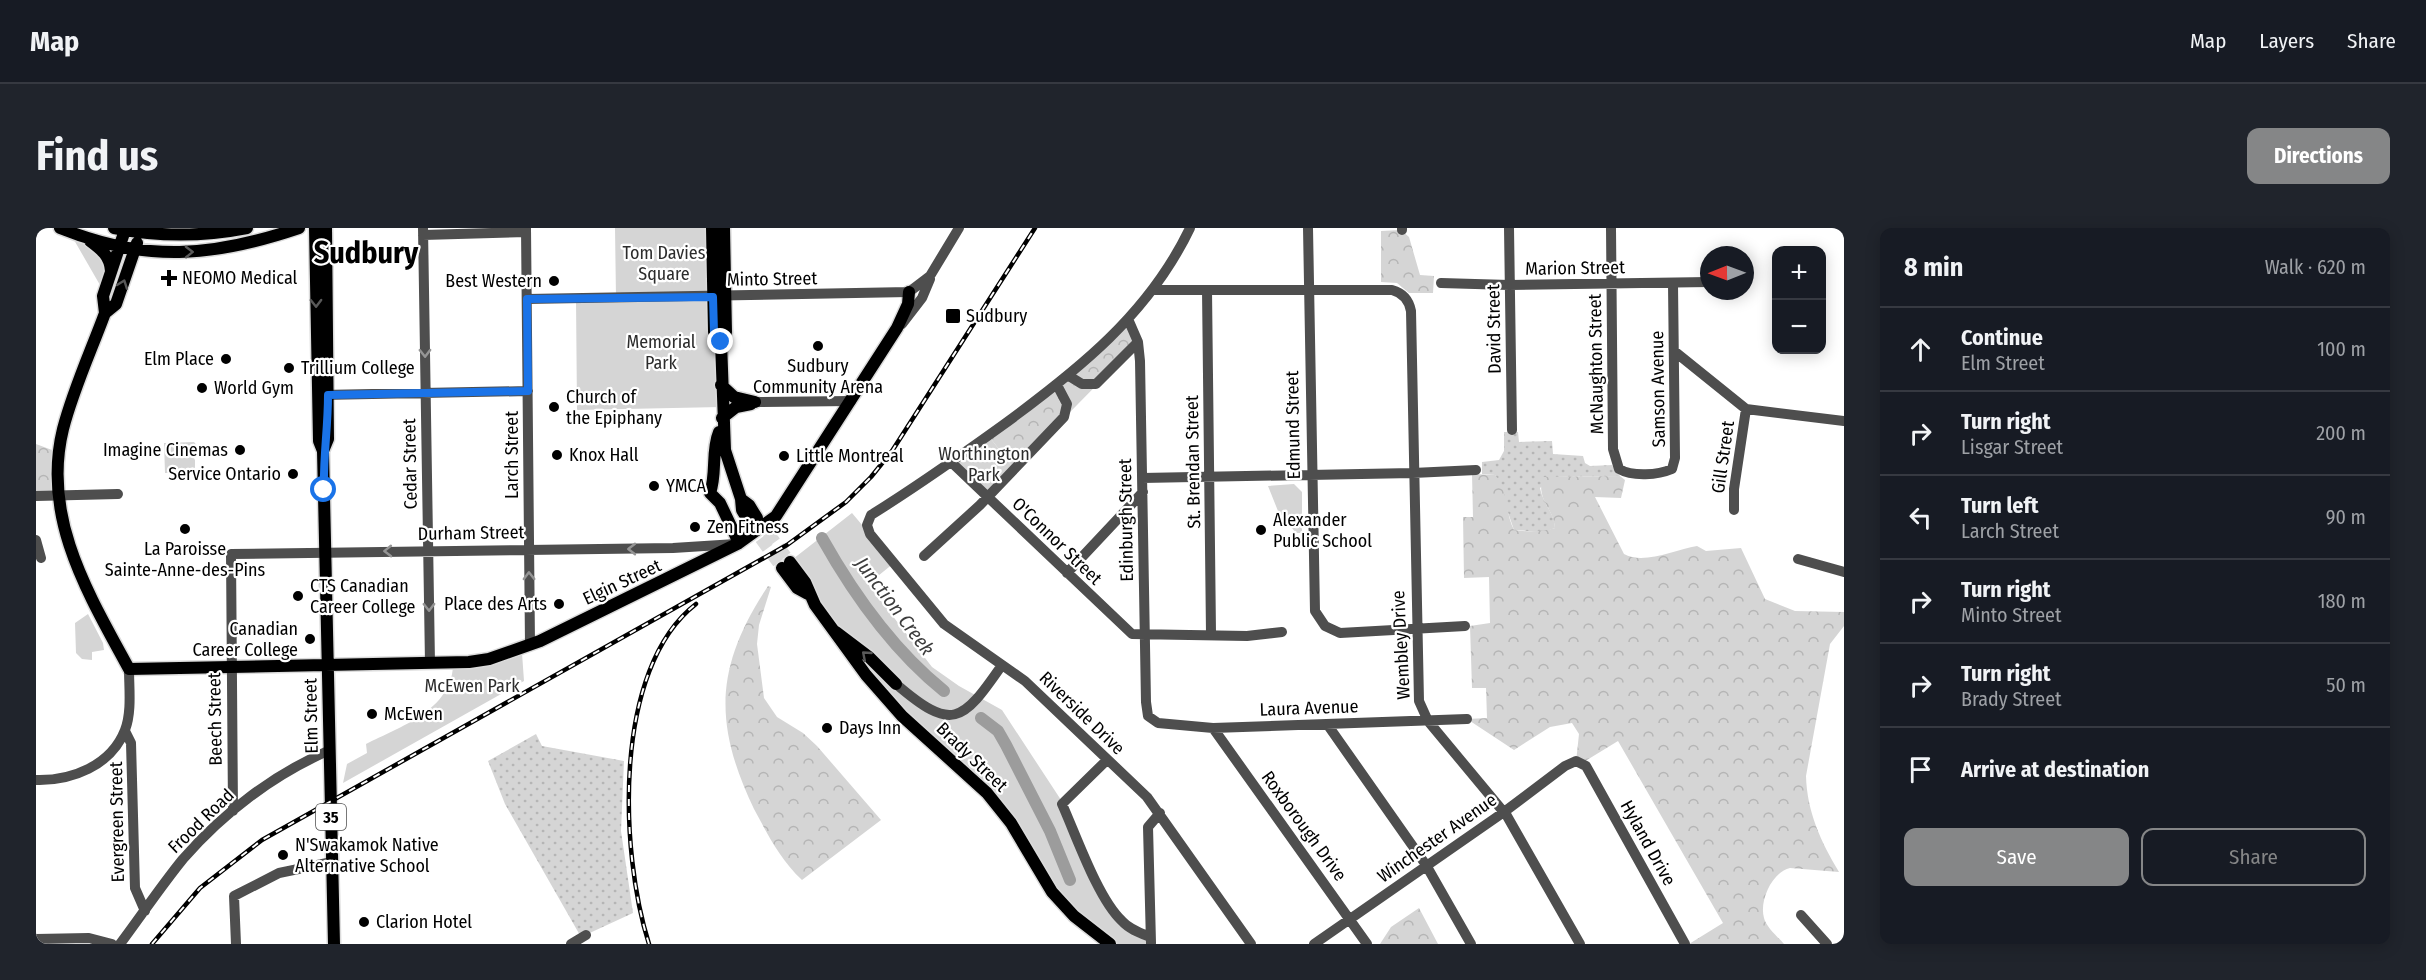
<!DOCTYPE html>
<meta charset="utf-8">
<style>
body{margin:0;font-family:"Fira Sans Condensed",sans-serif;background:#20242c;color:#f1f3f6}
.controls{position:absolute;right:18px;top:18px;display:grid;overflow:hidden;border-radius:12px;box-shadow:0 3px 15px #0003}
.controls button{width:54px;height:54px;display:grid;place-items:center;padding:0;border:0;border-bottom:2px solid #363941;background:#171b24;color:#f1f3f6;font:30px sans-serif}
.compass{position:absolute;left:1664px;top:18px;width:54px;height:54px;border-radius:50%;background:#171b24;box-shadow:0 3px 15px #0003;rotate:269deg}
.stop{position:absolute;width:18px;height:18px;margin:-14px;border:4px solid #1a73e8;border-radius:50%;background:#fff}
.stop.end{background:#1a73e8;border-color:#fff;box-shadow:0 2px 6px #0008}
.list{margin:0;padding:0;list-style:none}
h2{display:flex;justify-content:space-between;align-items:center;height:78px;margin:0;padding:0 24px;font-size:26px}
h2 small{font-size:20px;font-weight:400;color:#9ea1a6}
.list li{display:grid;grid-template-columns:39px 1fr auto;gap:18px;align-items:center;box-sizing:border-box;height:84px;padding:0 24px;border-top:2px solid #363941}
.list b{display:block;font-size:22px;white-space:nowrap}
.list p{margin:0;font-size:20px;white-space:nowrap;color:#9ea1a6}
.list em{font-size:20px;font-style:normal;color:#9ea1a6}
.actions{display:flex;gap:12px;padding:18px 24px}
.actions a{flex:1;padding:14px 0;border:2px solid #858687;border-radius:12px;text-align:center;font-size:21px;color:#858687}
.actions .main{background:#858687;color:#fff}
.icon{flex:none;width:33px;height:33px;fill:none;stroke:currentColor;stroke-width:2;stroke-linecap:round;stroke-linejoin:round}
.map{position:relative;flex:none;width:1808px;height:716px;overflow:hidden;border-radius:12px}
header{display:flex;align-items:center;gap:36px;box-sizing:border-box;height:84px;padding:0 30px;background:#171b24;border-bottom:2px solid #363941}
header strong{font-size:28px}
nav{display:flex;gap:33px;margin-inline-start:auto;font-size:21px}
.intro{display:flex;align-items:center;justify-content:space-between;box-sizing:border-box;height:144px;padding:0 36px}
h1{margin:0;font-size:42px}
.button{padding:15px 27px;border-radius:12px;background:#858687;color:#fff;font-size:21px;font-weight:700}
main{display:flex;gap:36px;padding:0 36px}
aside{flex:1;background:#171b24;border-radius:12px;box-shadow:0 3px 15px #0003}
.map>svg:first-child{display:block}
.grass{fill:url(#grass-dots)}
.forest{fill:url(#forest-crowns)}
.green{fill:#d5d5d5}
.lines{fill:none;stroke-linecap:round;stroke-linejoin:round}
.river{stroke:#9c9c9c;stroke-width:12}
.major-tunnel{stroke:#d9d9d9;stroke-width:12;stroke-dasharray:12 6;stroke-linecap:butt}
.major-casing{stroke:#dbdbdb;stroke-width:15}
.minor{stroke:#4e4e4e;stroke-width:10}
.major{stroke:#000;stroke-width:12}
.rail-casing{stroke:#000;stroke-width:4.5}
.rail{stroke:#fff;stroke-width:2;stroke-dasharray:7;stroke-linecap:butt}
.oneway{stroke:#595959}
.oneway2{stroke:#959595}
.route{stroke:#1a73e8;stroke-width:8}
.poi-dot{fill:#000;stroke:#fff;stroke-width:2}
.labels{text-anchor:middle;stroke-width:4.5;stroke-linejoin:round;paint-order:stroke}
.shield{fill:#fff;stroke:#4c4c4c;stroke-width:1.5}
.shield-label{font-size:16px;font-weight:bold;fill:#000}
.park-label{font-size:18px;fill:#2c2c2c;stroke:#fff}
.street-label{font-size:18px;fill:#000;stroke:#fff}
.poi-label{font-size:18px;fill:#000;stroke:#fff;text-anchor:start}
.water-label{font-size:20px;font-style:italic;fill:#3d3d3d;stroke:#fff}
.town-label{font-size:30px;font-weight:bold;fill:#000;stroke:#fff}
</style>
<header>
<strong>Map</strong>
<nav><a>Map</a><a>Layers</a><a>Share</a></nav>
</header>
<div class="intro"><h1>Find us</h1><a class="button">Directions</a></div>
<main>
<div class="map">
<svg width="1808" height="716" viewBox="0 0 1808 716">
<defs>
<pattern id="grass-dots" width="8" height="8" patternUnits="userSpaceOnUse" patternTransform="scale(1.5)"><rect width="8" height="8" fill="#d5d5d5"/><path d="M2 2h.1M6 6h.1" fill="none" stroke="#b5b5b5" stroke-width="1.8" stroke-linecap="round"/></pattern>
<pattern id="forest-crowns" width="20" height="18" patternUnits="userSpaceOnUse" patternTransform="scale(1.5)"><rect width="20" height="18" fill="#d5d5d5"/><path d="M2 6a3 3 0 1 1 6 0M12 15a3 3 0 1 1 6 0" fill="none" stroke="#b5b5b5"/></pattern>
</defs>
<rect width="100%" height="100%" fill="#fff"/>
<path class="grass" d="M1468,204H1482L1483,214L1516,213L1517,226L1547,228L1549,235L1554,238L1576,237L1584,248L1517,249L1504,260C1508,278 1518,284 1519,300L1508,304L1478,302L1459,247L1446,246V234L1463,232L1468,223Z
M500,506L506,518L588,533L585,603L597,685L545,709L469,576L452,533Z"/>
<path class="forest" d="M1365,2L1373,9L1384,47L1398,48L1397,65H1373L1361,55L1345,54V3Z
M1092,91L1102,115L978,241L952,207Z
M0,216L24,225L23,266L0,267Z
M1436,246L1459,247C1472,261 1469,285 1478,302C1491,304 1507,304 1519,300C1517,279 1501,274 1506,249L1584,248L1589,252L1585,270L1559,269L1588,326C1607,337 1639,322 1661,318L1670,323L1705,320L1729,371L1759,383L1808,384V398L1794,416L1770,548C1771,584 1785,614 1803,644L1754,640C1736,644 1723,673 1728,690C1730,699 1742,709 1748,716H1653L1687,695L1582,513L1546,535L1540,534L1543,506L1536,495L1514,499L1478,522L1431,491L1451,490L1450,460H1436L1434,398L1454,395L1453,349L1428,350L1427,289H1437Z
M732,358L735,359L723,397L721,416L728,470L741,489L767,505L781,518L845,592L766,652C744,631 732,607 718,581C677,495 679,438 732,358Z
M1383,680L1402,716H1344L1355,699Z"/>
<path class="green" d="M579,0H675L684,114L685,179L541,182L540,71L580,70Z
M34,5L73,33L68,64Z
M952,207L978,241L951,269L914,234Z
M158,214L162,219L155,225L159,232V244L129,245L128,215Z
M1258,256L1266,264V305H1260L1242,283L1232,258Z
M816,285L858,335L832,356L896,439L923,458L966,482L1027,575L1073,675L1116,716H1073L1038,689L975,596L830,448L757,331Z
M52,386L67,415L68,422L56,424V432L46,431L40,425L39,395Z
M486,425L488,453L307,555L311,536L331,525L330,516C364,499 415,482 417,438Z"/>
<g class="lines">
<path class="river" d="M786,310C818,367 857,422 908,463
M945,490L962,503L970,517L1014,603L1034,652"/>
<path class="major-tunnel" d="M721,290L754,334
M714,296L746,340"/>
<g class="major-casing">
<path id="major" d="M24,0C110,35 177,29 263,0
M78,0C124,9 165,9 211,0
M279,0L283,213L287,223L298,716
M676,0L678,104L685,114
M688,0L690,104L685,114L689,222L705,271L706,282L714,295
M89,2L67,68L69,85C55,123 37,162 27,201C5,290 53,367 93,441L433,434L453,431L504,413L703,315L740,288L861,100L872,76L873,64
M54,13C66,22 74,28 75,43
M69,85L80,76L101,15
M685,157L698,169L719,174
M686,190L700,179L715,176
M683,204C675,223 681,246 674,265L684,275L703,315
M287,223L292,211L290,0
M705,271L713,277L721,290
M754,334L769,354L779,377L830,447L866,488L951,565L975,595L1016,664L1038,688L1074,716
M746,340L761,360L772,366
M800,404L833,429L860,456"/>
</g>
<path class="minor" d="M387,0L394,435
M490,0L494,417
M1154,0C1113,86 1042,142 967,197C924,228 880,259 835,287L831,297L834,306L908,396L989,453L1111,569L1215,716
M1272,0L1279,383L1289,398L1304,405L1429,398
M1473,0L1476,202
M1575,0L1577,221L1583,241C1597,249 1622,247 1636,241L1639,230L1637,56
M1366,2V0
M387,7L490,4
M1405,55L1473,57L1673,54
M1116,62H1356C1367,65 1373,72 1375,83L1383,473L1392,493L1471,588L1544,716
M1171,62L1175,405
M491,71L873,64L894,48L923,0
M1092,91L1102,114L1104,133L1110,474L1112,488L1122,495L1177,500L1431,491
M866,96L886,70L894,51
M1638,123L1710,181L1808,193
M1033,148L1046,156H1060L1102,114
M286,167L492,163
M719,174L815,173
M915,234L1096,406L1211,408L1246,404
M1106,250L1377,245L1440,242
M0,268L82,266
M1698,282V261L1710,181
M0,312L5,330
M888,328L944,277L1028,189L1031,176L1021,157
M1762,331L1808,344
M1031,345L1107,264
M860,456C916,504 926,495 966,437
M1291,496L1390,637L1435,716
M1177,500L1331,716
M89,503L95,515L99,660L109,683
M1071,532L1026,576C1040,607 1062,671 1086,693C1093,701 1104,705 1114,709
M0,552C35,553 75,538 89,502C96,484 93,460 93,441
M197,583L195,326L637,320L700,316
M1765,687L1791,716
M0,711L53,710L76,716
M1115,715L1112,599L1124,585
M84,716C105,688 125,658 147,631C187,585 238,546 294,522
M200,716L198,668L243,645L296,634
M535,716L550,707
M1278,716L1468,584L1529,538L1540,533L1550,538L1649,716"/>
<use href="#major" class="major"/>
<g class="rail-casing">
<path id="rail" d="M116,716L164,660L226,612L751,317L810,274L835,249L856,223L999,0
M613,716C584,625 576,441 660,376"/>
</g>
<use href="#rail" class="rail"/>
</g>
<defs><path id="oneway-chevron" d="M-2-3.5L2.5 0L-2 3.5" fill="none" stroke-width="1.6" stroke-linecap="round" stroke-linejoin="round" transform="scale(1.5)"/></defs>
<g class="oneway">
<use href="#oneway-chevron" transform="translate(153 24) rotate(-1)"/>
<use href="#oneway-chevron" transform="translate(87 56) rotate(-70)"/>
<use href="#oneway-chevron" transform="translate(280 75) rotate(89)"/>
<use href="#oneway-chevron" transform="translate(830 427) rotate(-139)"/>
</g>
<g class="oneway2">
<use href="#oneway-chevron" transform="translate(389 125) rotate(89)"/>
<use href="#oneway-chevron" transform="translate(596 321) rotate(180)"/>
<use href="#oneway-chevron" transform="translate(352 323) rotate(179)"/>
<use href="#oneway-chevron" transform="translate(493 348) rotate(-91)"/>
<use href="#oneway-chevron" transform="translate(393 379) rotate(89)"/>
</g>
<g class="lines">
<path class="route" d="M288,262C287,229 292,201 292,167L492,163L491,71L677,69L678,104L685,114"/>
</g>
<g class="poi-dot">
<path d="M130 41h6v6h6v6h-6v6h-6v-6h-6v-6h6z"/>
<circle cx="518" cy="53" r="6"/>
<rect x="909" y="80" width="16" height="16" rx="3"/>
<circle cx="782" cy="118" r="6"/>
<circle cx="190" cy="131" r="6"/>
<circle cx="253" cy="140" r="6"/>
<circle cx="166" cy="160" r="6"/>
<circle cx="518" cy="179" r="6"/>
<circle cx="204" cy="222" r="6"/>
<circle cx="521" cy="227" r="6"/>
<circle cx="748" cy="228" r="6"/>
<circle cx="257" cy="246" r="6"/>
<circle cx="618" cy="258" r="6"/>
<circle cx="659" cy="299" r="6"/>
<circle cx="149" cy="301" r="6"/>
<circle cx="1225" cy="302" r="6"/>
<circle cx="262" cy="368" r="6"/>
<circle cx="523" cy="376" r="6"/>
<circle cx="274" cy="411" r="6"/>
<circle cx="336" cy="486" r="6"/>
<circle cx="791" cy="500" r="6"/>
<circle cx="247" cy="627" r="6"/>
<circle cx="328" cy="694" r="6"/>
</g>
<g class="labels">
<rect class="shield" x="280" y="576" width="30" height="26" rx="4.5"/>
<g class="shield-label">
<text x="295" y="595">35</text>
</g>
<g class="park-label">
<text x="628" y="31">Tom Davies<tspan x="628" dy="21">Square</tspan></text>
<text x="625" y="120">Memorial<tspan x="625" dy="21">Park</tspan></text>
<text x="948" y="232">Worthington<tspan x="948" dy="21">Park</tspan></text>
<text x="436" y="464">McEwen Park</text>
</g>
<g class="street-label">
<text transform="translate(1539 40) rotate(-1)" y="6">Marion Street</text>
<text transform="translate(736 51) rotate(-1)" y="6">Minto Street</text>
<text transform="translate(1458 101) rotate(-91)" y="6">David Street</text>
<text transform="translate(1560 136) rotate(-91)" y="6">McNaughton Street</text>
<text transform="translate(1622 161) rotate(-91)" y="6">Samson Avenue</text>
<text transform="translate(1257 197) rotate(-91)" y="6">Edmund Street</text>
<text transform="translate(476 227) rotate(-90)" y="6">Larch Street</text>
<text transform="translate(1687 229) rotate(-82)" y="6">Gill Street</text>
<text transform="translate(1157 234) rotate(-91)" y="6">St. Brendan Street</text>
<text transform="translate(374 236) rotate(-91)" y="6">Cedar Street</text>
<text transform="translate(1090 292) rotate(-91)" y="6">Edinburgh Street</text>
<text transform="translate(435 305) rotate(-1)" y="6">Durham Street</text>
<text transform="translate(1021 313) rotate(44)" y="6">O'Connor Street</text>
<text transform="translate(586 354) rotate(-25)" y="6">Elgin Street</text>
<text transform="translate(1365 417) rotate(-93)" y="6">Wembley Drive</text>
<text transform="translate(1273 480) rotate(-2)" y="6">Laura Avenue</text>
<text transform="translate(1046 485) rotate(44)" y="6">Riverside Drive</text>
<text transform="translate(275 488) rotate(-91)" y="6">Elm Street</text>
<text transform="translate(179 491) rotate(-91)" y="6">Beech Street</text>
<text transform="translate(936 529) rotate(44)" y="6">Brady Street</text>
<text transform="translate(165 593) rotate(-44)" y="6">Frood Road</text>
<text transform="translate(81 594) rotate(-91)" y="6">Evergreen Street</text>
<text transform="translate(1268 598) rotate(54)" y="6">Roxborough Drive</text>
<text transform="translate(1401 610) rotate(-35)" y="6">Winchester Avenue</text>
<text transform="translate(1612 615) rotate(61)" y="6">Hyland Drive</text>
</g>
<g class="poi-label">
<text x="146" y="56">NEOMO Medical</text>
<text x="506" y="59" text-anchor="end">Best Western</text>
<text x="930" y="94">Sudbury</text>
<text x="178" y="137" text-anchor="end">Elm Place</text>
<text x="782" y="144" text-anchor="middle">Sudbury<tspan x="782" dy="21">Community Arena</tspan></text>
<text x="265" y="146">Trillium College</text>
<text x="178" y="166">World Gym</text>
<text x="530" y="175">Church of<tspan x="530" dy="21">the Epiphany</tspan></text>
<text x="192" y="228" text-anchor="end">Imagine Cinemas</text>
<text x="533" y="233">Knox Hall</text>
<text x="760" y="234">Little Montreal</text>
<text x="245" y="252" text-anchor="end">Service Ontario</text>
<text x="630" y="264">YMCA</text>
<text x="1237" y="298">Alexander<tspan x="1237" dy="21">Public School</tspan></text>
<text x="671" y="305">Zen Fitness</text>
<text x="149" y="327" text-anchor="middle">La Paroisse<tspan x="149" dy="21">Sainte-Anne-des-Pins</tspan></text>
<text x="274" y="364">CTS Canadian<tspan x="274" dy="21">Career College</tspan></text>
<text x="511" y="382" text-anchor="end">Place des Arts</text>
<text x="262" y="407" text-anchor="end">Canadian<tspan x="262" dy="21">Career College</tspan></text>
<text x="348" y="492">McEwen</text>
<text x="803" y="506">Days Inn</text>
<text x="259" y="623">N'Swakamok Native<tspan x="259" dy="21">Alternative School</tspan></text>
<text x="340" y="700">Clarion Hotel</text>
</g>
<g class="water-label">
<text transform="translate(859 378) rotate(53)" y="7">Junction Creek</text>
</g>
<g class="town-label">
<text x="330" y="35">Sudbury</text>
</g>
</g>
</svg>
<div class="controls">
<button>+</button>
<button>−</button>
</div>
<svg class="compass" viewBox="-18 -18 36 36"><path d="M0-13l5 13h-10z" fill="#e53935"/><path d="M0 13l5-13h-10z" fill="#9ea1a6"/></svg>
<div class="stop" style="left:288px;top:262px"></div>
<div class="stop end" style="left:685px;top:114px"></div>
</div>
<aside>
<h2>8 min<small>Walk · 620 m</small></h2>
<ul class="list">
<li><svg class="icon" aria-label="ahead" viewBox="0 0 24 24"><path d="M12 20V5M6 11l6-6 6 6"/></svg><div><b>Continue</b><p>Elm Street</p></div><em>100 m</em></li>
<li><svg class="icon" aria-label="right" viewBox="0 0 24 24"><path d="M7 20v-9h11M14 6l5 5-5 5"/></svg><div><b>Turn right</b><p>Lisgar Street</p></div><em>200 m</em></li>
<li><svg class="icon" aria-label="left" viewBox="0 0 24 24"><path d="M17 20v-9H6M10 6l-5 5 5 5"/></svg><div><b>Turn left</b><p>Larch Street</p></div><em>90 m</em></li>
<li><svg class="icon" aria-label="right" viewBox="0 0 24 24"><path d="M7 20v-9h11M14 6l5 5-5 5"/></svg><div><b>Turn right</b><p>Minto Street</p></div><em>180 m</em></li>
<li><svg class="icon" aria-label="right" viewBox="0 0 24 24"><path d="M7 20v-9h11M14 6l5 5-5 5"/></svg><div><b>Turn right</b><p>Brady Street</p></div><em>50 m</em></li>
<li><svg class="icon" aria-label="arrive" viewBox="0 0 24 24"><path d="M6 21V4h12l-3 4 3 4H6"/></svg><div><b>Arrive at destination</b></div></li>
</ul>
<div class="actions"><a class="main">Save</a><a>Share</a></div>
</aside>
</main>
